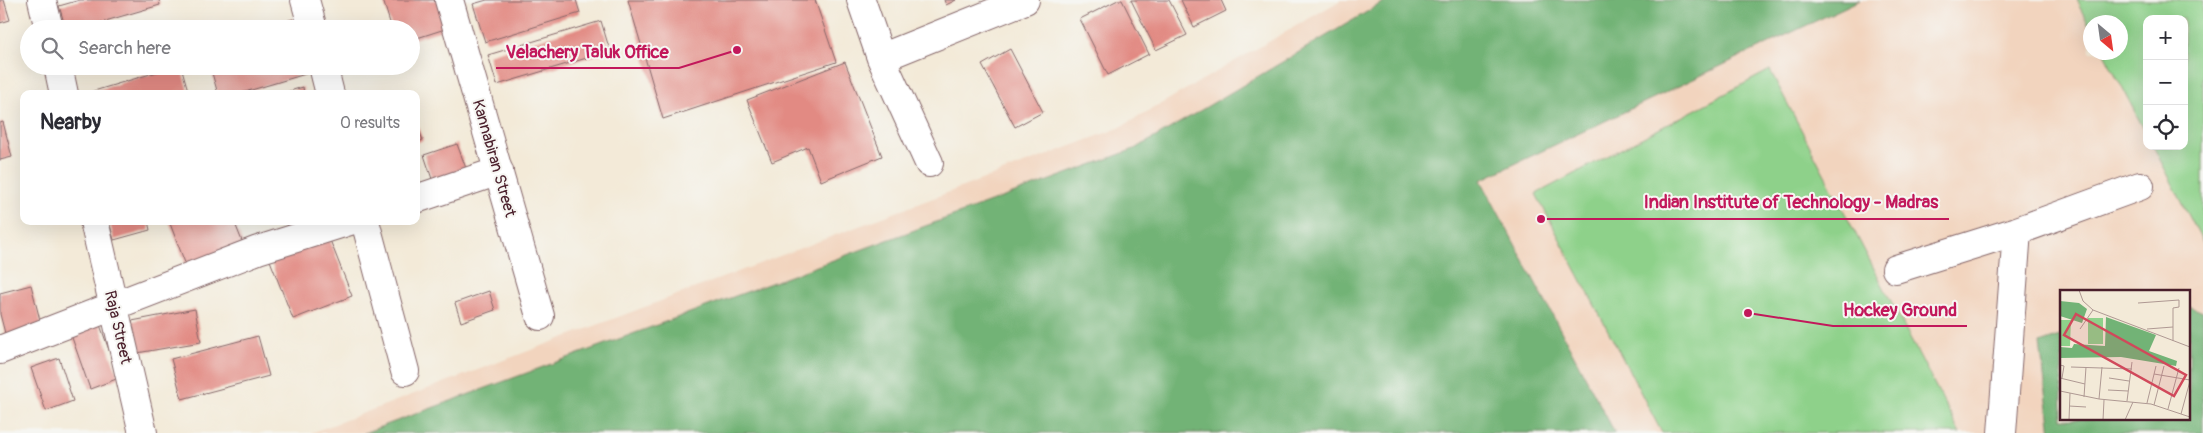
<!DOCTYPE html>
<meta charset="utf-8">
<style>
body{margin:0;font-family:Pangolin,sans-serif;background:#f2f2f3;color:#2b2b33}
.controls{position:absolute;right:15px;top:15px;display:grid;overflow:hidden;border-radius:10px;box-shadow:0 5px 20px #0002}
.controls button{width:45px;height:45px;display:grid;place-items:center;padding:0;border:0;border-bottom:1px solid #e1e1e2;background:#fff;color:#2b2b33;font:25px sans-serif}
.compass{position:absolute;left:2083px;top:15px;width:45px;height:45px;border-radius:50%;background:#fff;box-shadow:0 5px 20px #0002;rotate:151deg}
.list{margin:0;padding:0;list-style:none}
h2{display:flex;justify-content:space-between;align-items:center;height:65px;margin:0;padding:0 20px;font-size:21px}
h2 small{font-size:16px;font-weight:400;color:#7c7c81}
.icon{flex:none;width:28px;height:28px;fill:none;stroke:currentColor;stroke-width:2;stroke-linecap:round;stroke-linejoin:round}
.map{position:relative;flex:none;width:2203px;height:433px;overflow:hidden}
.search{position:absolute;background:#fff;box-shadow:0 5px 20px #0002;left:20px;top:20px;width:400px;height:55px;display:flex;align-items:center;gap:12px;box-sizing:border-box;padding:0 18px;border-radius:28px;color:#7c7c81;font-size:19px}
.panel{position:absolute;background:#fff;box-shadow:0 5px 20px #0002;left:20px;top:90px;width:400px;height:135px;border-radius:10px}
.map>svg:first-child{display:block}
.built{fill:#f2d4be;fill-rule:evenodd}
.green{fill:#8ed18a;stroke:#6c785a}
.forest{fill:#72b376;stroke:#5e6950}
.building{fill:#e28a83}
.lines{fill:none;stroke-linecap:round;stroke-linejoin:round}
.minor-casing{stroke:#856668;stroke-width:30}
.minor{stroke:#fff;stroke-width:28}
.labels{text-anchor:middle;stroke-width:4;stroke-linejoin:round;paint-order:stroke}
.street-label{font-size:16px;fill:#4a1f2b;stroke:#f6f6f2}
.inset-road{fill:none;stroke:#af9993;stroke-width:1}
.view{fill:#d1495b;fill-opacity:0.15;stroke:#d1495b;stroke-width:2.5}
.inset-edge{fill:none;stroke:#4a1f2b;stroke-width:2.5}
.leader{fill:none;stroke:#c2185b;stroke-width:2}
.callout-dot{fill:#c2185b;stroke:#f6f6f2;stroke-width:2}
.callout-label{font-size:18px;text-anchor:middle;font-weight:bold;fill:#c2185b;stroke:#f6f6f2;stroke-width:4;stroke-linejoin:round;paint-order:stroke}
</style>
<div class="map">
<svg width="2203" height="433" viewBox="0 0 2203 433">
<rect width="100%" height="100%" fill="#f6f6f2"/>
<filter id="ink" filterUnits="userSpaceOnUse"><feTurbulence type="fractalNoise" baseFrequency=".02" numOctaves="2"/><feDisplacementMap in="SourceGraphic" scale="10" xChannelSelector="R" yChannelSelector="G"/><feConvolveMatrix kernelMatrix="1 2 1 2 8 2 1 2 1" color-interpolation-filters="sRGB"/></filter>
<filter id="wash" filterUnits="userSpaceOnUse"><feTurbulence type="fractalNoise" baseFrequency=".0096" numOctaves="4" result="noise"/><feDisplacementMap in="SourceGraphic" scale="20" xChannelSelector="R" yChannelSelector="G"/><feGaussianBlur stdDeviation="1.12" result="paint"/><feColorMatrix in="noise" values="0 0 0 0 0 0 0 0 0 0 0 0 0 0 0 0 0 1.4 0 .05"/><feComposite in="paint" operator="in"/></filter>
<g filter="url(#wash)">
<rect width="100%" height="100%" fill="#f3ead8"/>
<path class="built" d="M1341,0H2203V433H311L1119,128ZM2147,19H2184V146H2147ZM2090,22H2120V52H2090ZM2062,292H2189V419H2062Z"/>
<path class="green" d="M2076,0H2203V243L2153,146H2184V19H2147V135L2104,53L2120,52V22H2090V27Z
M1770,70L1960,433H1662L1536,194Z"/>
<path class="forest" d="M1387,0H1860L1481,180L1615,433H364L1137,148Z
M2189,306L2203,312V433H2051L2040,343L2062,335V419H2189Z"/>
<g id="blocks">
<path class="building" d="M0,0H4L10,20L0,23Z
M80,0H159L160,5L78,29H66L59,6Z
M383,0H439L448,28L411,40V29H392Z
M487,0H576L580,13L485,42L473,4Z
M628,0H815L836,62L663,119Z
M944,0H956L946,5Z
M1118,0H1122L1149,54L1108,75L1080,19Z
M1131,0H1169L1187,35L1156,50Z
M1181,0H1221L1226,11L1194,27Z
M293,19L296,29H260V28Z
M601,21L610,51L497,85L488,55Z
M1010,49L1043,112L1015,127L982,65Z
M845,62L882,156L821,181L808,147L772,162L747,100Z
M177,66H181L189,94H84Z
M210,66H307L309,73L238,94H218Z
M303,87L304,94H283V93Z
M3,122L12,157L0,160V123Z
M416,123L423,140L416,143Z
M457,144L467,171L433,182L424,155Z
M109,221H148L150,230L114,240Z
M169,221H234L244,246L187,268Z
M286,221H322L291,234Z
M328,235L352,296L293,319L269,258Z
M31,285L42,328L6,337L0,314V293Z
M489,291L495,310L461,322L455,303Z
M195,309L201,342L137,353L132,321Z
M99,322L119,378L90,389L70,332Z
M258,336L269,376L182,399L171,359Z
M59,358L73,401L46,411L31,368Z"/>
</g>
</g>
<g filter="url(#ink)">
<use href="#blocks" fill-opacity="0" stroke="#856668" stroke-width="1"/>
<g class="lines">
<g class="minor-casing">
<path id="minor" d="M42,0L49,29
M305,0L313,29
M449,0L540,316
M861,0L881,58L929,163
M881,58L1025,0
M58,66L64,94
M323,66L330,94
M416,199L499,171
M94,221L143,433
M365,221L405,371
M1896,269L2017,231L2140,186
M0,350L258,250L350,221
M2002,433L2017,231"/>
</g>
<use href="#minor" class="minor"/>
</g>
</g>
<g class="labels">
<g class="street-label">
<text transform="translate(495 158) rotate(74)" y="6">Kannabiran Street</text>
<text transform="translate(119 327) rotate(77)" y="6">Raja Street</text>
</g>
</g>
<g transform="translate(2060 290)">
<rect width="130" height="130" fill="#f3ead8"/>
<path d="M28,28H43V54H28ZM0,30H11L10,56H0Z" fill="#8ed18a"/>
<path d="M0,11L19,13L27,19L22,33L0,26ZM46,27L96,45L89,61L117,71L116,76L61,67L0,68V57L12,58L14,54L45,56Z" fill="#72b376"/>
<path class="inset-road" d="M19,0L23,11L33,20L130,57M78,13L119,10V17L113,18V51M20,39L33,20M87,39L113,37M0,75L4,76L2,88M11,77L72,79M94,84L130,90M0,88L25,94M49,88L69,91M48,100L68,101M0,101L39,109L91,114L130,127M24,107L26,77M39,109L42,77M67,111L72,72M87,113L96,76M94,115L104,76M9,116L26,117M108,119L119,78M121,124L130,91M9,130L10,103M43,130L44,110M65,130L73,112"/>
<path class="view" d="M16,24L126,85L114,106L4,45Z"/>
<rect width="130" height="130" class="inset-edge"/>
</g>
<path class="leader" d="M737 50L679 68H496M1541 219L1634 219H1949M1748 313L1833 326H1967"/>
<g class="callout-dot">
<circle cx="737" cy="50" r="5"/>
<circle cx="1541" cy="219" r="5"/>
<circle cx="1748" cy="313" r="5"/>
</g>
<g class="callout-label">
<text x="587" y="58">Velachery Taluk Office</text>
<text x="1791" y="208">Indian Institute of Technology - Madras</text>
<text x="1900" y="316">Hockey Ground</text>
</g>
</svg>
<div class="controls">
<button>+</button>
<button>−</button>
<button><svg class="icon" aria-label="locate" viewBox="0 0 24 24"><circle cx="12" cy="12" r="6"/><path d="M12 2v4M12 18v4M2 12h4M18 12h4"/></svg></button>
</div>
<svg class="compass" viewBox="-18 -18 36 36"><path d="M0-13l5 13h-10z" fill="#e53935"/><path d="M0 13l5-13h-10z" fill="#7c7c81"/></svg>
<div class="search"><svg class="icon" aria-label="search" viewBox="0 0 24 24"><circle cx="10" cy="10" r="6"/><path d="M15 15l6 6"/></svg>Search here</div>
<section class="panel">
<h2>Nearby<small>0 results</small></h2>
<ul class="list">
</ul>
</section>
</div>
